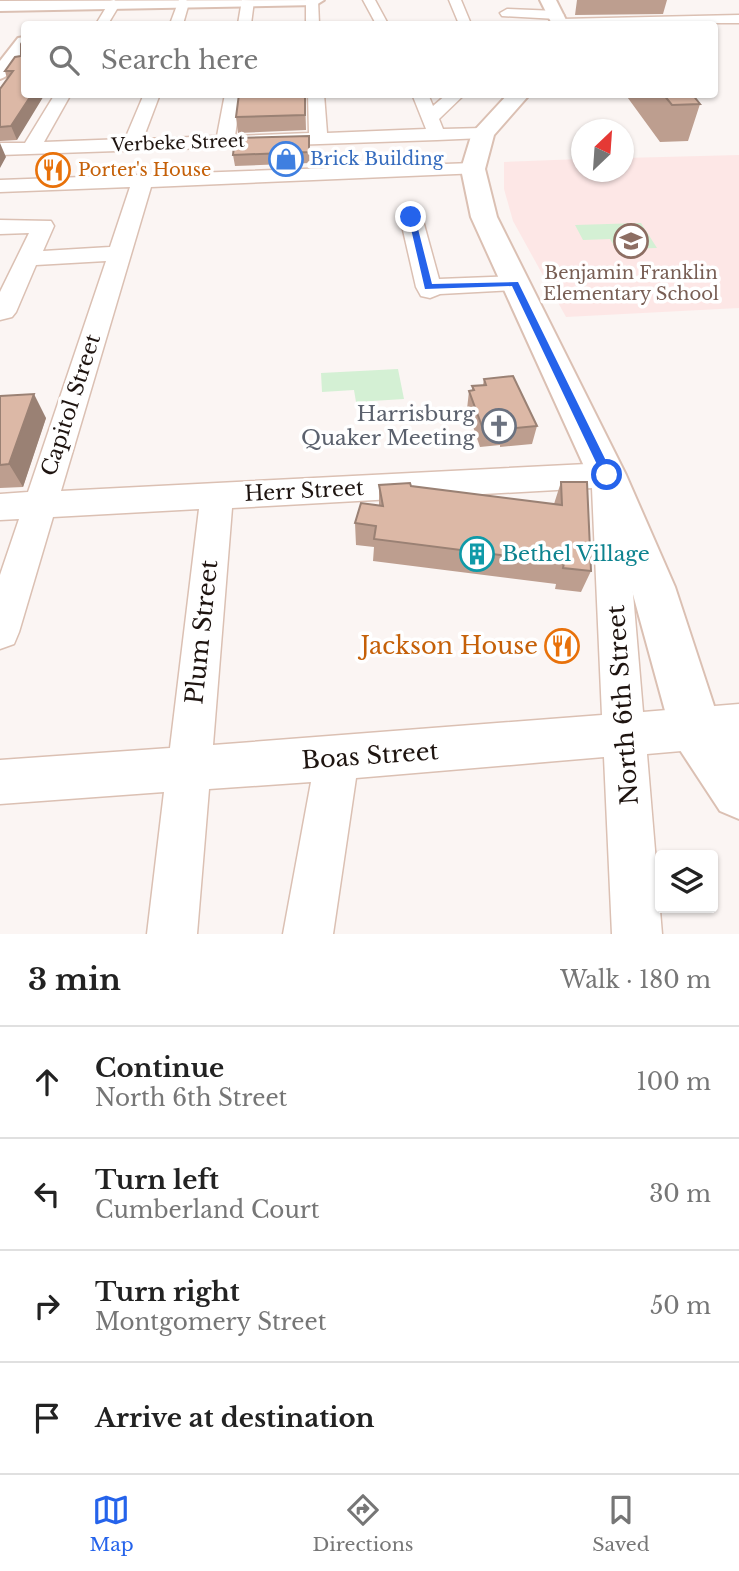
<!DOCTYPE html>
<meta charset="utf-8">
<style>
body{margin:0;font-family:"Libre Baskerville",serif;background:#f2f2f2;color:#222}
.controls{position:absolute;right:21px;bottom:21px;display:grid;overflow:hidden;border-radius:7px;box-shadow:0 2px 5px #0004}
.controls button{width:63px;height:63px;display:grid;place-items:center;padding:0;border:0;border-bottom:2px solid #e0e0e0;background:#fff;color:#222;font:35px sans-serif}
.compass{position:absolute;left:571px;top:119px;width:63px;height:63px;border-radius:50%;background:#fff;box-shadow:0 2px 5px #0004;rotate:25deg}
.stop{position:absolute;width:21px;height:21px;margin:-16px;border:5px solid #2563eb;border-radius:50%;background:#fff}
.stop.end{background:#2563eb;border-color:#fff;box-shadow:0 2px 7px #0008}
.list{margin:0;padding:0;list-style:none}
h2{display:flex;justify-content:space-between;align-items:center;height:91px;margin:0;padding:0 28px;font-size:30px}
h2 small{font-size:23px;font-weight:400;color:#767676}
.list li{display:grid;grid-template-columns:46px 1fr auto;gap:21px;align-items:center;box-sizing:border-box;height:112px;padding:0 28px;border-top:2px solid #e0e0e0}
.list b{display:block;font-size:26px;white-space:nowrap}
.list p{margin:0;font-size:23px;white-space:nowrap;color:#767676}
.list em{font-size:23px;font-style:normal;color:#767676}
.icon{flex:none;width:38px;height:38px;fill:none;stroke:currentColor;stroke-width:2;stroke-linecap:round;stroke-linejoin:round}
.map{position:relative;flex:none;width:739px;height:934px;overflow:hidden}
.search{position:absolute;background:#fff;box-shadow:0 2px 5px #0004;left:21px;right:21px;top:21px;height:77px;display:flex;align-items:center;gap:18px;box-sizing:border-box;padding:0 24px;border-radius:7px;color:#767676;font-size:26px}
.sheet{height:539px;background:#fff}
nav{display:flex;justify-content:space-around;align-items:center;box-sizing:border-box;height:98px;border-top:2px solid #e0e0e0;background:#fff;font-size:19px;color:#767676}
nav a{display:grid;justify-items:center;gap:4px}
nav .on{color:#2563eb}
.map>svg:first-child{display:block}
.education{fill:#fde7e6}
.green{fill:#d4f0d4}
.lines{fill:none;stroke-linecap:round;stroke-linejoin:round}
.minor-casing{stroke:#dbc0b3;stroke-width:3}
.major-casing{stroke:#dbc0b3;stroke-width:4}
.minor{fill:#fff;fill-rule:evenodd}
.major{fill:#fff;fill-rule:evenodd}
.wall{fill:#bd9e8f}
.shaded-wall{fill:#9a8174}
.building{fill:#dcb8a6;stroke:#9a8174;stroke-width:2}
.route{fill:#2563eb}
.labels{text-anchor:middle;stroke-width:7;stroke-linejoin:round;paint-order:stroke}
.far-street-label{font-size:18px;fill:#1e1410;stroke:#fff}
.far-shop-label{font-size:18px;fill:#366cbe;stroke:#fff;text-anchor:start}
.far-food-label{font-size:18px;fill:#c56008;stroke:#fff;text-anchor:start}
.far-education-label{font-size:18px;fill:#785e54;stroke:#fff}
.street-label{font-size:21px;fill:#1e1410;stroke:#fff}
.worship-label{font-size:21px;fill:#5b616d;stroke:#fff;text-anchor:end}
.culture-label{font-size:21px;fill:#0d838f;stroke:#fff;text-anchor:start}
.near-street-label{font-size:24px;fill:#1e1410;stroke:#fff}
.near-food-label{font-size:24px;fill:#c56008;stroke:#fff;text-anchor:end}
</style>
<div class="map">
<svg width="739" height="934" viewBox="0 0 739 934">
<rect width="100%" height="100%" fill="#fbf5f3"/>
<path class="education" d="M739,155V308L566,317L513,221L504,189V162L581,159L582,172H624V158Z"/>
<path class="green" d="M641,223L657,248L616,249L610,239L583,240L575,225Z
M398,369L404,399L356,402L354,390L322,392L321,373Z"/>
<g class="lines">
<g class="minor-casing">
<path id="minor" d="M114,0L120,4L108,24H96L110,1Z
M179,0H186L189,3L183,24H170Z
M242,0L254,1L251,24H238Z
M306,0H318L319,24H306Z
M363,0H375L388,24H376Z
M449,0H461L471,24H459Z
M507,9L557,11L564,15L557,19L502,16L500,13Z
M739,15V23H554L561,19Z
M55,94H71L44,142L125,139L144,94H160L143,139L217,136L225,94H241L235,136L309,133L308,94H324L327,133L426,129L412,94H428L433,106L447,94H465L439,119L443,129L483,128L492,133L483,138L437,140L0,155V143H25Z
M473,163L483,169L480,173L151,187L61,491L607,463L618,466L623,475L643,712L739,704V746L647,754L662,934H612L604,757L356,778L333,934H283L311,782L209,789L197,934H147L164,792L0,804V760L170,748L199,509L53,517L19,632L14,644L0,649V575L19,519L0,520V494L28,492L106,261L36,265L16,312L12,317L0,320V292L29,233L0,234V220L51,221L54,226L43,251L110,247L130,187L0,192V180ZM592,488L602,715L213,745L232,508Z
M411,211L419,212L422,217L439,279L515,276L523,278L527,283L523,288L515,290L440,294L430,298L421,296L416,287L400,217L403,212Z"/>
</g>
<g class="major-casing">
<path id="major" d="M324,0L316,5L0,11V1Z
M540,0H556L568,24H552Z
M24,37C25,52 17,74 0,79V61L18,38Z
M508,94H530L494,135L485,169L497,217L626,475L675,587L717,715L739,746V819L720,811L678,747L670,729L631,587L588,475L471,217L461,169L472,133Z"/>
</g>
<use href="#minor" class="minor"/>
<use href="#major" class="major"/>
</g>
<path class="wall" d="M577,0H667L663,14L575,15Z
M21,56L17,140L0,141V89L7,79L5,71Z
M305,94L306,130L238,133L236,117Z
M625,94H692L700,104L688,141L660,142Z
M309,136L310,163L235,166L233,155Z
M484,379L537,426L532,444L500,447V445L480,447L467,409L469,391L472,390V386L483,385Z
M0,396L46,418L23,487L0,488Z
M561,482L591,571L581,592L555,589L556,584L373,561L374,547L356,545L355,523L379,505V485L411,486L554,504Z"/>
<path class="shaded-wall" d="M32,94H45L17,140L11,126Z
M0,143L6,157L0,168Z
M34,394L46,418L23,487L9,464Z"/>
<path class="building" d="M24,39V94H32L11,126L0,127V89L13,71H5L15,57L21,56V44Z
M239,94H305V115L236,117Z
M663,94H692L700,104L672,105Z
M309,136V152L233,155L235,138Z
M513,376L537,426L504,429V427L483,429L469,391L474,390L472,386L486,385L484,379Z
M34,394L9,464L0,465V396Z
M561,482H587L591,571L563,568L564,563L374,539L376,526L355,523L361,503L383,506L379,485L410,483L411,486L562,505Z"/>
<path class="route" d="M408,216L415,217L432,284L518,282L613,475L611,479L607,480L602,475L512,286L425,289Z"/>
<defs>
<g id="shop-ring" transform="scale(1.75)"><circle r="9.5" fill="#fff" stroke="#3f7fe0" stroke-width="1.5"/><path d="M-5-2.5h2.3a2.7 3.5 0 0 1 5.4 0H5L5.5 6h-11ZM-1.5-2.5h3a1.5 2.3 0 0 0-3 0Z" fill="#3f7fe0"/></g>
<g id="restaurant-ring" transform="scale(1.75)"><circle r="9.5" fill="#fff" stroke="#e8710a" stroke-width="1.5"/><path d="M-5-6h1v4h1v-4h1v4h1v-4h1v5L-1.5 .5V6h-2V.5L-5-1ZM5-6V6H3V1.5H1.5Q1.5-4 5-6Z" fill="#e8710a"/></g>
<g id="school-ring" transform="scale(1.75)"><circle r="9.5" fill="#fff" stroke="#8d6e63" stroke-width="1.5"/><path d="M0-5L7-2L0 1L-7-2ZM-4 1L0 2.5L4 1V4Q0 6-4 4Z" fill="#8d6e63"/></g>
<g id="church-ring" transform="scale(1.75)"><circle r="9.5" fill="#fff" stroke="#6b7280" stroke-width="1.5"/><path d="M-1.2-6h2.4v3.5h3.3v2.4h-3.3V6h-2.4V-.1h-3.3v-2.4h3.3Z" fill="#6b7280"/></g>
<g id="building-ring" transform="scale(1.75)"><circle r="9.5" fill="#fff" stroke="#0f9aa8" stroke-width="1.5"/><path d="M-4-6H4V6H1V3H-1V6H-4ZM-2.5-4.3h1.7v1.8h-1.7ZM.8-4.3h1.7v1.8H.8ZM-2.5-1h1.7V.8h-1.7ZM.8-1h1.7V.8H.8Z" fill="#0f9aa8"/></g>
</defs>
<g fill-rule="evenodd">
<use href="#shop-ring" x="286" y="159"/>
<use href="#restaurant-ring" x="53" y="170"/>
<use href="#school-ring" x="631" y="241"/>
<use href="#church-ring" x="499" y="426"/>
<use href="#building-ring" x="477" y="554"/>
<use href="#restaurant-ring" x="562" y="646"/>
</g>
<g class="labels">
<g class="far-street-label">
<text transform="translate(178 143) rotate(-2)" y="6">Verbeke Street</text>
</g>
<g class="far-shop-label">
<text x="310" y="165">Brick Building</text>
</g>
<g class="far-food-label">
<text x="78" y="176">Porter's House</text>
</g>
<g class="far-education-label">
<text x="631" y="279">Benjamin Franklin<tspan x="631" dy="21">Elementary School</tspan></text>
</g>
<g class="street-label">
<text transform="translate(71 405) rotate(-72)" y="7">Capitol Street</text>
<text transform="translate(304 491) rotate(-3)" y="7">Herr Street</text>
</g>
<g class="worship-label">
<text x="475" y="421">Harrisburg<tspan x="475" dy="24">Quaker Meeting</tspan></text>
</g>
<g class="culture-label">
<text x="502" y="561">Bethel Village</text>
</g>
<g class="near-street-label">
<text transform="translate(202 632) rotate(-84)" y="8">Plum Street</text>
<text transform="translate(623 705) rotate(-94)" y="8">North 6th Street</text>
<text transform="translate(370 756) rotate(-4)" y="8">Boas Street</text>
</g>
<g class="near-food-label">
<text x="538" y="654">Jackson House</text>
</g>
</g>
</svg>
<div class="controls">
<button><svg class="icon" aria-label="layers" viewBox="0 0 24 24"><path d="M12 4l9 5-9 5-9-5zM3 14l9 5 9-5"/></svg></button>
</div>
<svg class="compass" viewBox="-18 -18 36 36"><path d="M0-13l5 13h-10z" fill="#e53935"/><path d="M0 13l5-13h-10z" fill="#767676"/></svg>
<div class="stop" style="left:607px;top:475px"></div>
<div class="stop end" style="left:411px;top:217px"></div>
<div class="search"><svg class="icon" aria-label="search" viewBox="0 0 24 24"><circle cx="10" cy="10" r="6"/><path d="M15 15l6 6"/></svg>Search here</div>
</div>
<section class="sheet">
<h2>3 min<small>Walk · 180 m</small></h2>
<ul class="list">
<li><svg class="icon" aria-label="ahead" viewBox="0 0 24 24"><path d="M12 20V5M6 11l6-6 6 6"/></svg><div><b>Continue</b><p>North 6th Street</p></div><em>100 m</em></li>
<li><svg class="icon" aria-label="left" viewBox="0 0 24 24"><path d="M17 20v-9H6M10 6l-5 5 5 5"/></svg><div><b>Turn left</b><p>Cumberland Court</p></div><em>30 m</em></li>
<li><svg class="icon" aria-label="right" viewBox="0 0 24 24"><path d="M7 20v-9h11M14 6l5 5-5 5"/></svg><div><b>Turn right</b><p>Montgomery Street</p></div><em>50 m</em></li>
<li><svg class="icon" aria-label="arrive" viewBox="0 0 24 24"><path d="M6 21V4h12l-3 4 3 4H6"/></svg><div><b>Arrive at destination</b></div></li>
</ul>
</section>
<nav>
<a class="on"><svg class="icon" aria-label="map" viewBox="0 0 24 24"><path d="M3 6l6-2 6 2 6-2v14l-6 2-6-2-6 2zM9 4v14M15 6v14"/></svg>Map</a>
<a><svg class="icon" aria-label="directions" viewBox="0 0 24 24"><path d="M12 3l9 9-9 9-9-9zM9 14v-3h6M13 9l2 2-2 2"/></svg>Directions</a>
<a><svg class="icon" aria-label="saved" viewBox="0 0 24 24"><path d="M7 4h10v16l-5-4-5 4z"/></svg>Saved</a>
</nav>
